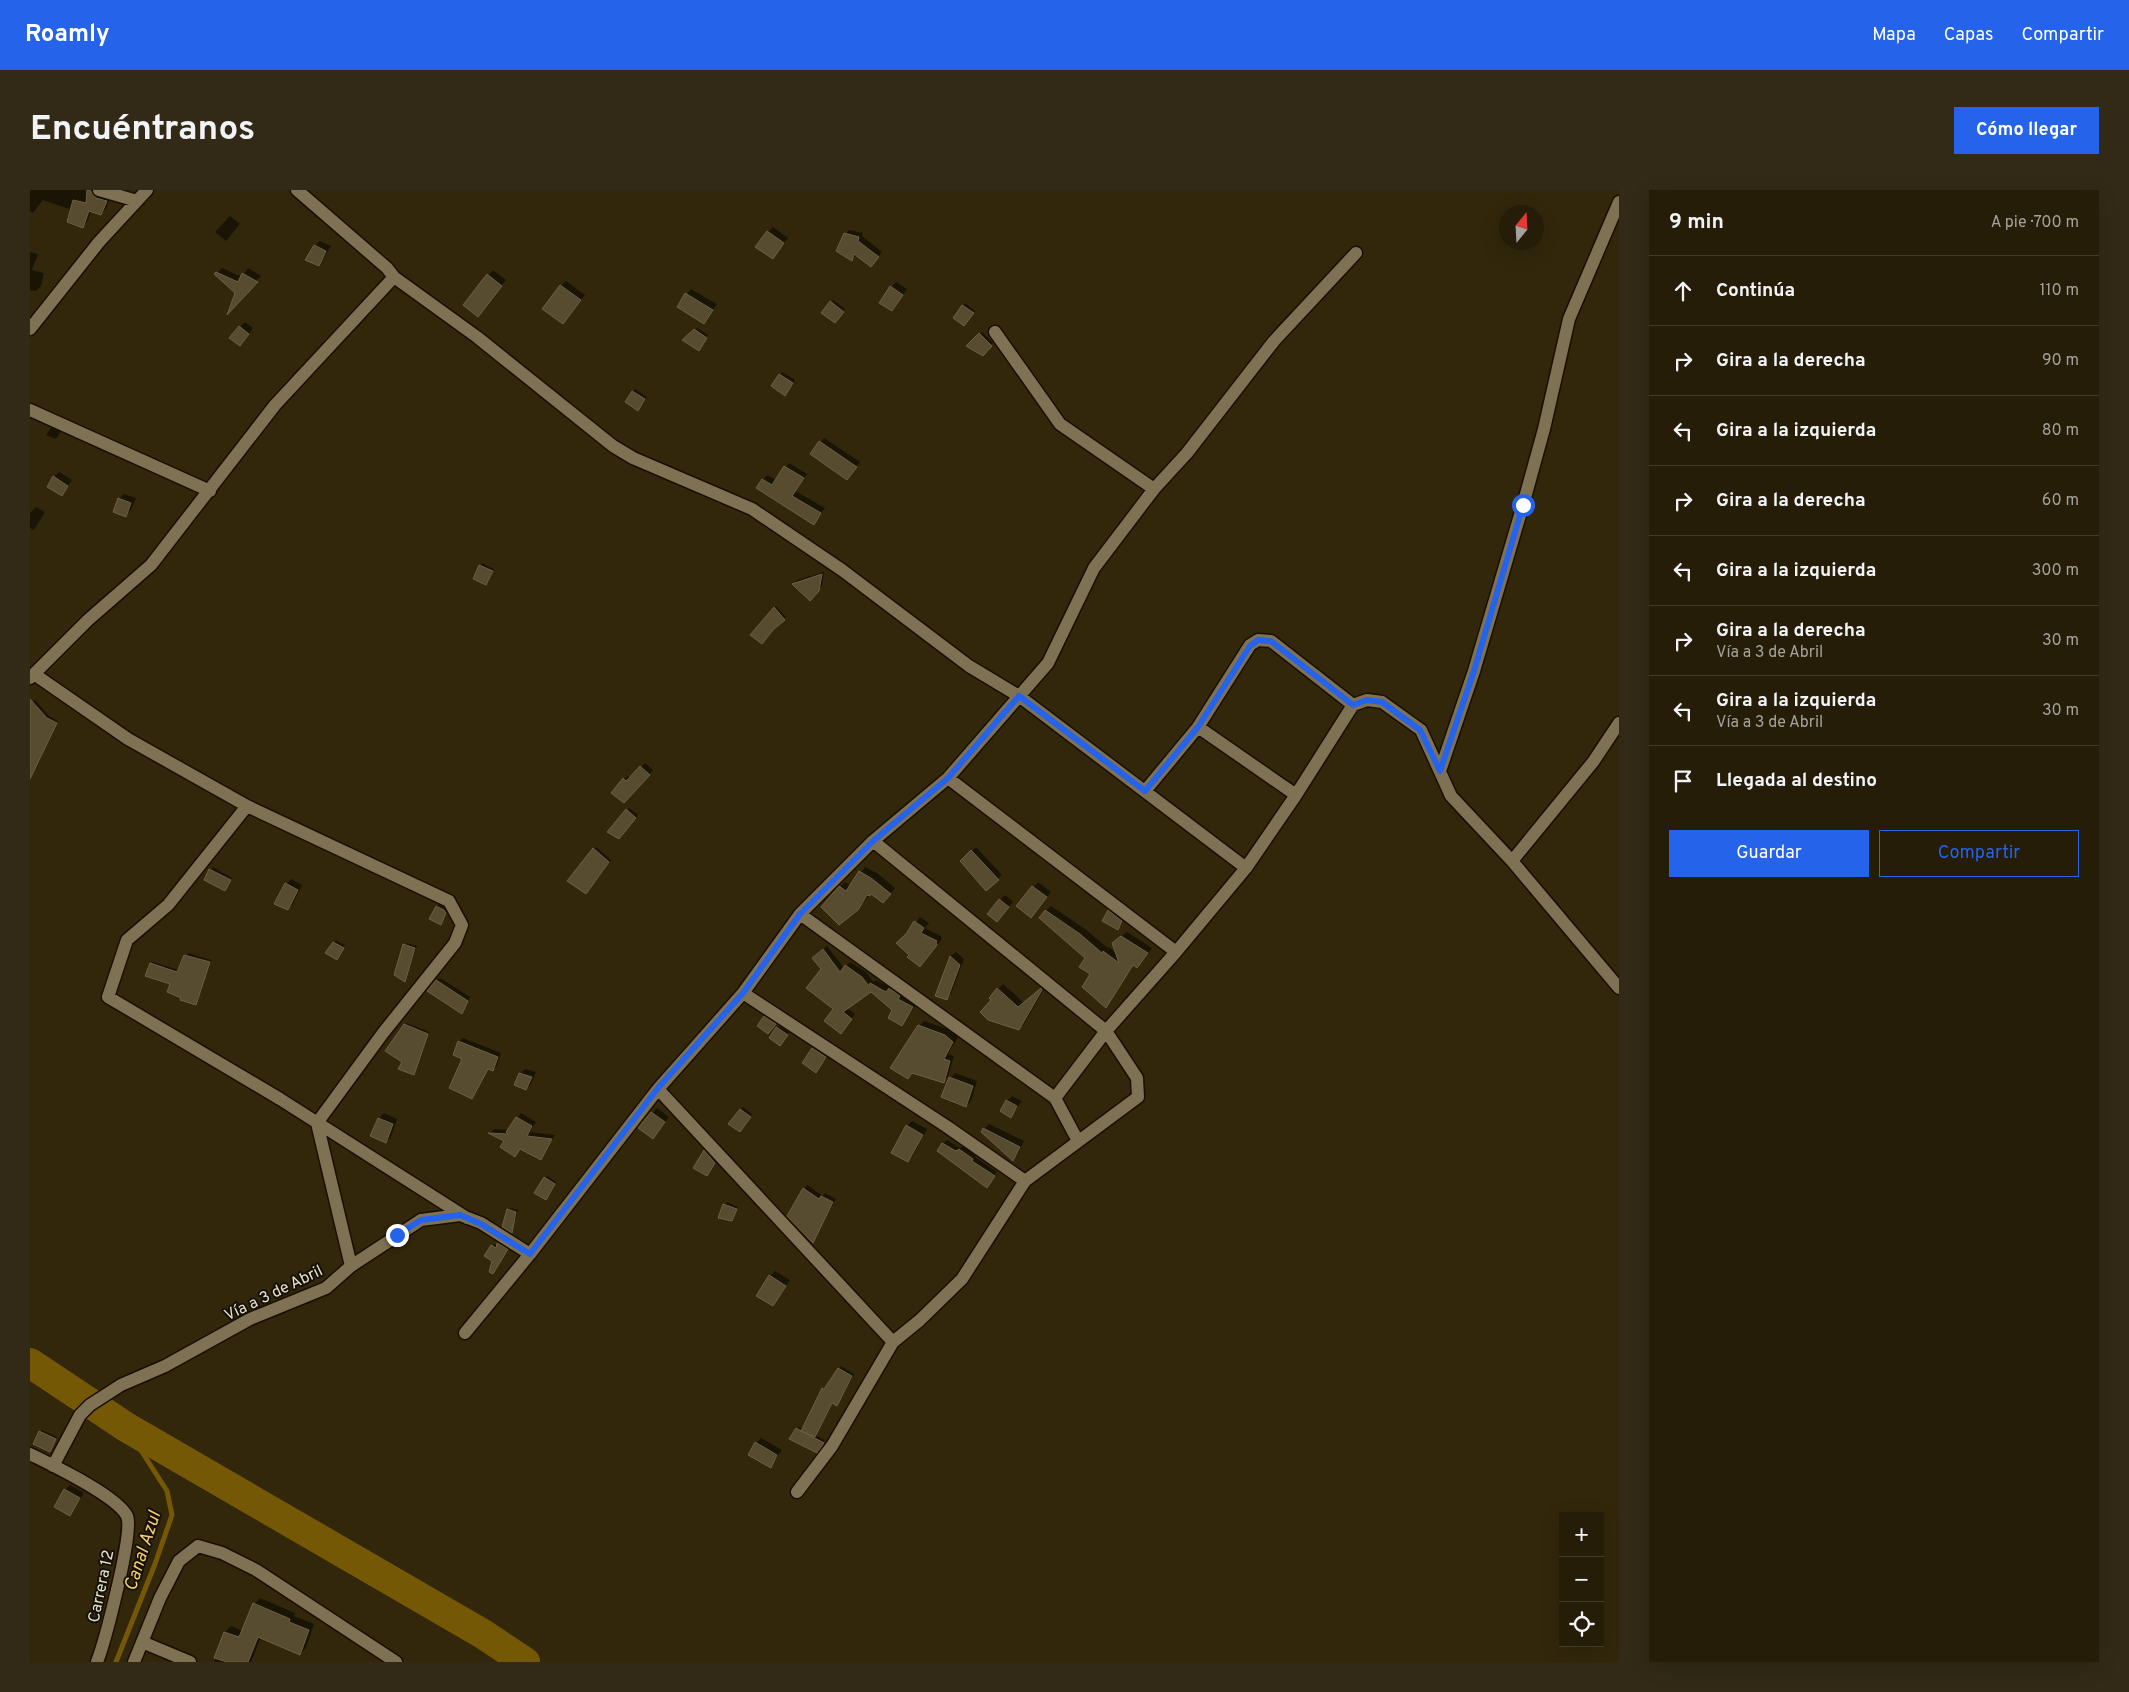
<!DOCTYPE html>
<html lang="es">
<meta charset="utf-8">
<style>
body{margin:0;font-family:Overpass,sans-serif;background:#322a16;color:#f1f3f6}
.controls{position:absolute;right:15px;bottom:15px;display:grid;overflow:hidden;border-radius:0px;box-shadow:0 5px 20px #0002}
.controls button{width:45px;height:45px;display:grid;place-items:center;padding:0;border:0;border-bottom:1px solid #423b29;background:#261d08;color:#f1f3f6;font:25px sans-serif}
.compass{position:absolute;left:1469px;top:15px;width:45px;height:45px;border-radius:50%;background:#261d08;box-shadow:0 5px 20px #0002;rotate:18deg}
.stop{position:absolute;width:15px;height:15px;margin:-11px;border:4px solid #2563eb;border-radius:50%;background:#fff}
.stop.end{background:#2563eb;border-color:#fff;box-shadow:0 1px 5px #0008}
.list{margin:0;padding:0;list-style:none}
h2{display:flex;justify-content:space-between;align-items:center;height:65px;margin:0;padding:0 20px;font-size:21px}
h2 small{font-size:16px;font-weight:400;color:#a4a29c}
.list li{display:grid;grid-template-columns:32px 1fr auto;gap:15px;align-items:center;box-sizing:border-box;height:70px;padding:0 20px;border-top:1px solid #423b29}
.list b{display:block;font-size:19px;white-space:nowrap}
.list p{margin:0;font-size:16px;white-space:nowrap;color:#a4a29c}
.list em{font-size:16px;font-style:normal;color:#a4a29c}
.actions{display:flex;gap:10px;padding:15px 20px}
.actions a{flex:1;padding:11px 0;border:1px solid #2563eb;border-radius:0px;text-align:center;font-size:18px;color:#2563eb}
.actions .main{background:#2563eb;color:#fff}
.icon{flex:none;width:28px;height:28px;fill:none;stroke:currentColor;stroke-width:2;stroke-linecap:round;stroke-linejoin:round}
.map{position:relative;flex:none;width:1589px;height:1472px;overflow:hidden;border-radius:0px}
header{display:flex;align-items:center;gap:30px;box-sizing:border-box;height:70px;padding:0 25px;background:#2563eb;color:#fff}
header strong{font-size:24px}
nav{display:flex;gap:28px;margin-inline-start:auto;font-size:18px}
.intro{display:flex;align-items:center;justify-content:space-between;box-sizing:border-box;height:120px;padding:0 30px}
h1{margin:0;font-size:35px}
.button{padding:12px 22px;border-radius:0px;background:#2563eb;color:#fff;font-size:18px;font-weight:700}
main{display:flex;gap:30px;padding:0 30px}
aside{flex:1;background:#261d08;border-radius:0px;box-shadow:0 5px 20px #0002}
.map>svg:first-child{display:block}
.shadow{fill:#0007}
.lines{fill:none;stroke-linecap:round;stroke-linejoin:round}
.stream{stroke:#745805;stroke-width:5}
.river{stroke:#745805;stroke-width:30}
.building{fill:#584c30;stroke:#6d6044}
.minor-casing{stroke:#1a0f00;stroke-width:15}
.minor{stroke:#7f7254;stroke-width:12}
.route{stroke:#2563eb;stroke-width:6}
.labels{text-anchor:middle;stroke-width:4;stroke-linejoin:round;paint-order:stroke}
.street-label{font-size:16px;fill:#e7e0d0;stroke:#161106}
.water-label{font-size:18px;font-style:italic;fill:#fad16f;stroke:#161106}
</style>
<header>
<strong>Roamly</strong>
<nav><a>Mapa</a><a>Capas</a><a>Compartir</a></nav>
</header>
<div class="intro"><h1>Encuéntranos</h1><a class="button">Cómo llegar</a></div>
<main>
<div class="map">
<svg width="1589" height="1472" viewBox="0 0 1589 1472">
<rect width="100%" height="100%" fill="#32270b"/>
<path class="shadow" d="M0,0H68L81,6L76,19L71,24L61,21L58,31L53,36L42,20L13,10L3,23L0,21Z
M200,26L210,34L196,51L185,42Z
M743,37L758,48L743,67L738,42Z
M819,40L833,43L832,46L852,62L845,71L827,64L822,69L815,44Z
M290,51L301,56L293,69L288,74L285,56Z
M0,62L8,64L2,80L14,83L11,96L6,101L0,100Z
M192,78L212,87L218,78L231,86L200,120L206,103L187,83Z
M463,80L476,90L453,120L458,85Z
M536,91L555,105L538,127L531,96Z
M866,92L877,99L862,120L861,97Z
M661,99L687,114L674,132L648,116Z
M803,110L815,119L807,130L801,112Z
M935,113L945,121L936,133L925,128Z
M215,132L223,138L215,150L210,137Z
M667,138L678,145L671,157L654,150Z
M952,142L963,153L952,164L938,156Z
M752,182L765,190L757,202L742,196Z
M605,199L617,207L610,217L596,212Z
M24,233L34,237L26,249L16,245Z
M794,248L830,272L821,284L781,264Z
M759,273L777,284L765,301L795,318L784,333L733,290L737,285L746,290Z
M29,282L42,290L31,305L24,287Z
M94,304L106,308L101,320L96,325L89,309Z
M6,317L15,322L4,340L0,338V323Z
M452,373L464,379L456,394L444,388Z
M794,382L792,396L779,409L764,394L767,390Z
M746,416L756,427L744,438L722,445Z
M5,510L19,526L28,531L8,571L0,568V514Z
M615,573L623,580L598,608L594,589L598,586L601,588Z
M599,618L608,625L591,645L579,641Z
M566,657L581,670L558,700L539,690Z
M946,657L972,685L956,699L932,671Z
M183,677L202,688L195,700L175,689Z
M835,677L847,683L865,698L858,707L842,703L827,719L810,697L815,692L821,696Z
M261,689L272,695L263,714L258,719L256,694Z
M1008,692L1021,702L1001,726L988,716Z
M975,705L983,712L972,725L970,710Z
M409,714L418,721L411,733L401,729Z
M1021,716L1055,739L1078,758L1079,757L1086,763L1088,748L1097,742L1122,758L1112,771L1104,774L1076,817L1062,784L1057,768L1016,721Z
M1084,716L1097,726L1088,739L1079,721Z
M890,727L899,733L895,738L911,746L912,749L895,770L880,765L877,744Z
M306,750L315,755L308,766L297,763Z
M376,753L387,756L375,791L374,755Z
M797,756L814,778L820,772L836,782L843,792L846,790L861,798L864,795L887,813L876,830L872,835L864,820L841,800L817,818L825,824L815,838L804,818L788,763Z
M926,762L934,769L921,804L916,809L906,805L921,766Z
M158,763L181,770L165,814L153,807L141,793L121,774L123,772L149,780Z
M410,788L440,807L432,822L406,791Z
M973,794L994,813L1017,794L994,834L989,839L960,807Z
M737,825L747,831L740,841L734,827Z
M894,831L920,840L928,847L918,864L924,866L918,887L913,892L883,882L878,888L889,836Z
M377,833L399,842L383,883L373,871L375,835Z
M749,836L759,842L752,853L740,848Z
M433,848L471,863L467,876L463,880L459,878L442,908L434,868L424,864L429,851Z
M788,854L800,862L786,881L783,859Z
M495,879L506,882L501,894L496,899L490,884Z
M925,883L947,891L941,911L936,916L920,888Z
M982,906L992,911L981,926L977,911Z
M713,917L722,924L712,938L700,933Z
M627,918L639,927L623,947L622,923Z
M354,923L367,929L361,947L356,952L349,928Z
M491,923L506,932L500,942L525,945L510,969L491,958L485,965L475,950L461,942L464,939L479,940Z
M882,931L897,939L883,966L878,971L877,936Z
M959,934L994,951L988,964L983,969L954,939Z
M917,950L930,958L934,956L946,965L945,967L967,982L957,996L913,954Z
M680,956L690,967L677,985L675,961Z
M517,986L526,992L516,1009L515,988Z
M777,995L793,1006L795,1003L806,1009L783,1052L758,1026Z
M697,1012L708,1017L702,1030L690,1027Z
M480,1018L488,1020L482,1042L478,1020Z
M470,1052L479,1057L465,1080L462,1056L464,1054L468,1056Z
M745,1081L760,1090L743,1115L740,1086Z
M811,1176L824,1184L809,1212H803L785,1245L795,1250L789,1259L767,1239L769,1237L774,1239L793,1198L797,1197Z
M12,1240L27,1247L21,1259L10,1242Z
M731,1248L752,1260L740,1276L726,1253Z
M40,1295L54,1303L40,1324L35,1300Z
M230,1408L265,1423L264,1426L284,1434L276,1458L270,1464L231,1447L221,1472H184L195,1442L201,1436L213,1441L224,1414Z"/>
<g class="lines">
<path class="stream" d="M86,1472L125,1374L142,1325L137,1301L96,1237"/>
<path class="river" d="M0,1173L96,1237L453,1444L495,1472"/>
</g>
<path class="building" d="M57,0L61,1L66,8L77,11L71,25L59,21L53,38L37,32L43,10L56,13Z
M737,41L754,53L743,69L725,57Z
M814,43L829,47L828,51L849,67L841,77L824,64L822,71L806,61Z
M284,55L296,61L289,76L275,70Z
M186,82L208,92L212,83L228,92L197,125L205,103L184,84Z
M457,84L472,96L448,127L433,115Z
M530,95L551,110L533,134L512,119Z
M860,96L873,105L862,121L849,113Z
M655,103L683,120L674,134L647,117Z
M800,111L814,122L805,133L791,123Z
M932,115L944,123L934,136L923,128Z
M209,136L219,144L210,156L199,148Z
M664,139L677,148L669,161L652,150Z
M949,143L962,156L953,166L936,156Z
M749,184L763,193L755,206L741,196Z
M602,201L615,209L608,221L595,212Z
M789,251L827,277L817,290L780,264Z
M754,276L774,288L762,306L791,323L784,335L726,298L732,289L742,295Z
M23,286L38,296L32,306L17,297Z
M88,308L101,313L96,327L83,322Z
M449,375L463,381L456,395L443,389Z
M792,384L789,401L780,411L762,394Z
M744,417L755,430L743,440L732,454L720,445Z
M0,509L17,528L27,533L0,589Z
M610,576L620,585L594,613L581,603L593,588L596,591Z
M596,619L606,628L589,649L577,642Z
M563,658L579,672L556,704L537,691Z
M941,660L969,690L956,701L930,671Z
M179,679L201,690L195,701L174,690Z
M829,681L841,688L861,704L853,713L841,704L840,706L837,705L828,720L809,735L791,717L809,696L816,701Z
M255,693L268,700L258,720L244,714Z
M1002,696L1017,707L1001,728L986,716Z
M969,709L979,717L967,732L957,724Z
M406,716L414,720L416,723L411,735L399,729Z
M1015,720L1050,744L1072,763L1073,761L1089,773L1082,753L1091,746L1118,763L1107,778L1103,775L1076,818L1052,797L1060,784L1049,777L1055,768L1009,728Z
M1078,720L1092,731L1088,740L1072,731Z
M884,731L894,738L891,743L907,751L906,753L907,755L890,777L877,767L879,765L866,753L876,744Z
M303,752L314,758L307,770L295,763Z
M373,754L385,758L375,792L364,785Z
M793,759L810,782L815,775L832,787L839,796L840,793L856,802L859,798L870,806L868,809L883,817L872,836L858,828L862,820L841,802L813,822L822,829L811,844L794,831L803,819L776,798L791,779L782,768Z
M154,765L180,772L166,815L150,810L151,808L137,802L140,794L115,786L120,773L147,782Z
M920,766L930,775L917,810L905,806Z
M406,790L438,811L432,824L397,801Z
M967,798L988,817L1011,798L1012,800L989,840L958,830L950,822L961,810L959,808Z
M734,826L746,834L738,844L727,836Z
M374,834L398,844L384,885L368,879L372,872L355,861Z
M888,835L915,845L923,852L914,869L920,871L914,893L882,883L878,889L860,878Z
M746,837L758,845L750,856L739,848Z
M428,851L468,867L463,881L458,879L442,909L419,898L432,869L423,865Z
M782,858L796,867L786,883L772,873Z
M489,883L502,887L496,900L484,895Z
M919,887L943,896L936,917L911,907Z
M976,910L987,916L981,928L970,921Z
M710,919L721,927L710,942L698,934Z
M621,922L635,932L623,949L608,938Z
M486,927L502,936L497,946L522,949L511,970L490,959L485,967L470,957L474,951L458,943L478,944L476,942Z
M348,928L363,934L356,953L340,946Z
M876,935L893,945L878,972L861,963Z
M953,938L990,957L983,971L951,942Z
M912,953L926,961L929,959L943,969L942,971L965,986L957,998L907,961Z
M674,960L685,973L677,986L663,978Z
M514,987L525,994L516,1010L504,1003Z
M773,998L789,1009L791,1006L803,1012L783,1053L757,1026Z
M693,1014L707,1019L702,1031L688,1028Z
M477,1019L486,1022L482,1043L472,1037Z
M467,1053L478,1059L463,1084L459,1082L462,1071L454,1066L461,1055L466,1058Z
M739,1085L756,1096L743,1116L726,1106Z
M808,1178L822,1186L807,1216L802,1213L785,1247L771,1241L792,1198L794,1199Z
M766,1238L794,1253L787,1263L759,1249Z
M9,1241L26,1249L20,1262L3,1254Z
M725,1252L747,1265L741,1278L718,1265Z
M34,1299L50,1308L40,1326L24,1317Z
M223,1413L260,1429L259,1432L279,1440L270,1465L228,1447L218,1472H197L184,1468L194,1442L209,1447Z"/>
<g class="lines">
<g class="minor-casing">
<path id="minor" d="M69,0L107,11
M267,0L357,78L364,87L447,147L583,256L603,268L722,319L812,380L939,476L989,506L1216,678
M0,139L69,52L117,0
M965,142L1030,234L1124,299
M0,220L180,301
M4,484L98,549L217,616L419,711L432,735L425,753L353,843L287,933L321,1076
M0,488L58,430L121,375L245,215L364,87
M1168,537L1266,605
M1410,581L1444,481L1493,315L1514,239L1539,129L1589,12
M918,588L1146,762
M1115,601L1168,537L1220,455L1228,450L1241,451L1323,515L1337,510L1352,512L1391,540L1421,606L1482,671L1589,798
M217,616L138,715L97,750L78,807L250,909L437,1028
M1482,671L1563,572L1589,533
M770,724L1025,908L1048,951
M713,803L916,936L995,991
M628,899L863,1152
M1025,908L1076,841L1146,762L1216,678L1266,605L1323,515
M435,1143L500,1064L628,899L713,803L770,724L843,651L918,588L1018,473L1064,378L1124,299L1157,263L1244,151L1326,63
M0,1264C22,1275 86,1305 97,1326C104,1342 75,1451 67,1472
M23,1276L50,1225L60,1215L91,1195L135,1176L220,1129L296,1098L321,1076L391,1030L430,1025L451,1033L500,1064
M767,1302L802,1256L863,1152L890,1130L932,1089L995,991L1108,907L1107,888L1076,841L843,651
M112,1452L160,1472
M104,1472L130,1408L149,1371L168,1356L192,1363L226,1380L366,1472"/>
</g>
<use href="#minor" class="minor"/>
</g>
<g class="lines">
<path class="route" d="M367,1045L391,1030L430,1025L451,1034L500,1064L628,898L713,803L770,724L843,651L918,588L989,506L1115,601L1168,537L1220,456L1228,450L1241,451L1323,515L1337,510L1352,512L1390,540L1410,581L1444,481L1493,315"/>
</g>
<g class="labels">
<g class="street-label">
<text transform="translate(243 1102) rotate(-26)" y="6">Vía a 3 de Abril</text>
<text transform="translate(70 1396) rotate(-78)" y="6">Carrera 12</text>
</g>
<g class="water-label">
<text transform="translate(112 1361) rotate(-72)" y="6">Canal Azul</text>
</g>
</g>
</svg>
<div class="controls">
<button>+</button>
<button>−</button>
<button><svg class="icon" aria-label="locate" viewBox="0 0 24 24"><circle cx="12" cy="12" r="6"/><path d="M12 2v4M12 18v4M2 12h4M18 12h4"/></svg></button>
</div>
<svg class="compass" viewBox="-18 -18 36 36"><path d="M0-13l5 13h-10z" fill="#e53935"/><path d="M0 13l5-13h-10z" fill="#a4a29c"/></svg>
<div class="stop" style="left:1493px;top:315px"></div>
<div class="stop end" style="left:367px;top:1045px"></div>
</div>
<aside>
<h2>9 min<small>A pie · 700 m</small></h2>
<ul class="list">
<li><svg class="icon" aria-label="ahead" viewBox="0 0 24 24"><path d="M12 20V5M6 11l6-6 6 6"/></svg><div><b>Continúa</b></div><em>110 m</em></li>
<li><svg class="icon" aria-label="right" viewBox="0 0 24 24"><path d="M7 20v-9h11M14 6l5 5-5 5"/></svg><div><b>Gira a la derecha</b></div><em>90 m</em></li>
<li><svg class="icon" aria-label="left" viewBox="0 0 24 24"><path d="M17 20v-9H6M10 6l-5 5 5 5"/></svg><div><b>Gira a la izquierda</b></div><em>80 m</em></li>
<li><svg class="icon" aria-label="right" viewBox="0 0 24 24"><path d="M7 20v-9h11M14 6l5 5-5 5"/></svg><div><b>Gira a la derecha</b></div><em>60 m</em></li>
<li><svg class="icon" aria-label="left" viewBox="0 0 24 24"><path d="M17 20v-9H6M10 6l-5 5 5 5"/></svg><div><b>Gira a la izquierda</b></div><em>300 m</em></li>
<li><svg class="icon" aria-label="right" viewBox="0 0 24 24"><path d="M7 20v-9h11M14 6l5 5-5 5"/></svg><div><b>Gira a la derecha</b><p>Vía a 3 de Abril</p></div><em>30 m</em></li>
<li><svg class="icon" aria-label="left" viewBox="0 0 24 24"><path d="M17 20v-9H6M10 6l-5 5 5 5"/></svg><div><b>Gira a la izquierda</b><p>Vía a 3 de Abril</p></div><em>30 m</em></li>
<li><svg class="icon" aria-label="arrive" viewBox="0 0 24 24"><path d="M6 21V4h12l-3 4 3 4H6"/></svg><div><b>Llegada al destino</b></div></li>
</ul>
<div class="actions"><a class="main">Guardar</a><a>Compartir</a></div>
</aside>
</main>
